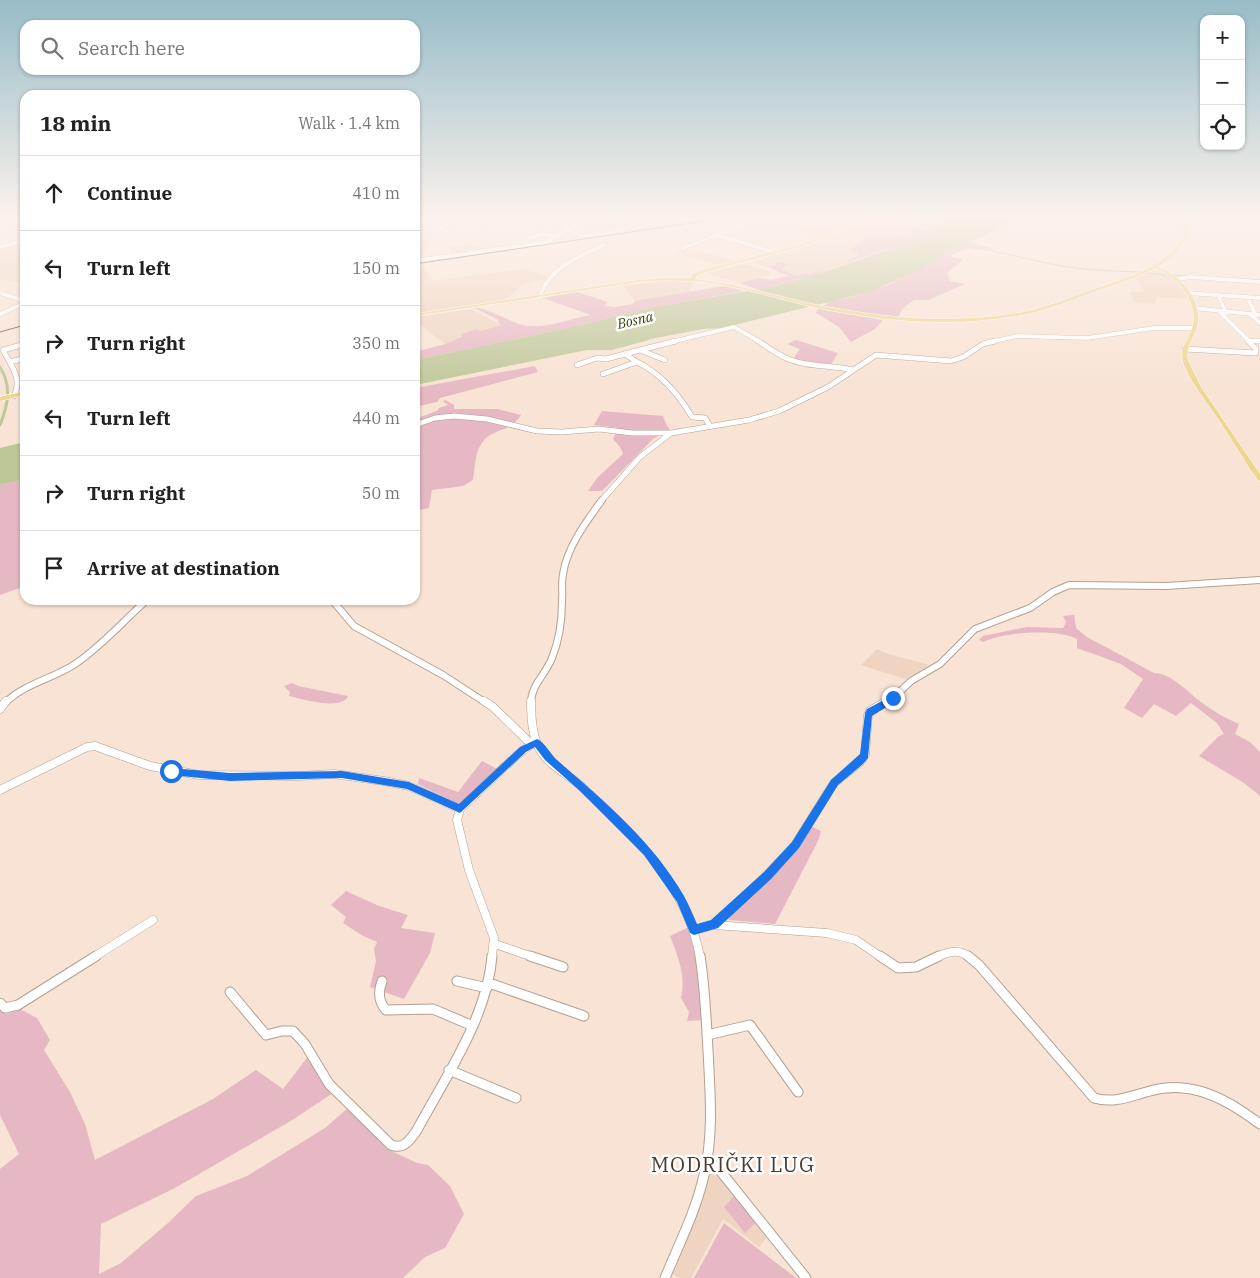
<!DOCTYPE html>
<meta charset="utf-8">
<style>
body{margin:0;font-family:"IBM Plex Serif",serif;background:#f2f2f2;color:#222}
.controls{position:absolute;right:15px;top:15px;display:grid;overflow:hidden;border-radius:10px;box-shadow:0 1px 4px #0004}
.controls button{width:45px;height:45px;display:grid;place-items:center;padding:0;border:0;border-bottom:1px solid #e0e0e0;background:#fff;color:#222;font:25px sans-serif}
.stop{position:absolute;width:15px;height:15px;margin:-11px;border:4px solid #1a73e8;border-radius:50%;background:#fff}
.stop.end{background:#1a73e8;border-color:#fff;box-shadow:0 1px 5px #0008}
.list{margin:0;padding:0;list-style:none}
h2{display:flex;justify-content:space-between;align-items:center;height:65px;margin:0;padding:0 20px;font-size:21px}
h2 small{font-size:16px;font-weight:400;color:#767676}
.list li{display:grid;grid-template-columns:32px 1fr auto;gap:15px;align-items:center;box-sizing:border-box;height:75px;padding:0 20px;border-top:1px solid #e0e0e0}
.list b{display:block;font-size:19px;white-space:nowrap}
.list em{font-size:16px;font-style:normal;color:#767676}
.icon{flex:none;width:28px;height:28px;fill:none;stroke:currentColor;stroke-width:2;stroke-linecap:round;stroke-linejoin:round}
.map{position:relative;flex:none;width:1260px;height:1278px;overflow:hidden}
.search{position:absolute;background:#fff;box-shadow:0 1px 4px #0004;left:20px;top:20px;width:400px;height:55px;display:flex;align-items:center;gap:12px;box-sizing:border-box;padding:0 18px;border-radius:15px;color:#767676;font-size:19px}
.panel{position:absolute;background:#fff;box-shadow:0 1px 4px #0004;left:20px;top:90px;width:400px;height:515px;border-radius:15px}
.map>svg:first-child{display:block}
.built{fill:#efd4c1}
.green{fill:#e6b8c3}
.water{fill:#bec798}
.lines{fill:none;stroke-linecap:round;stroke-linejoin:round}
.stream{stroke:#bec798;stroke-width:1}
.canal{stroke:#bec798;stroke-width:3}
.minor-far4-casing{stroke:#b3a091;stroke-width:4.5}
.minor-far3-casing{stroke:#b3a091;stroke-width:6}
.minor-far2-casing{stroke:#b3a091;stroke-width:8}
.minor-far1-casing{stroke:#b3a091;stroke-width:9}
.minor-casing{stroke:#b3a091;stroke-width:11}
.major-casing{stroke:#fff;stroke-width:1}
.minor-far4{stroke:#fff;stroke-width:4}
.minor-far3{stroke:#fff;stroke-width:5}
.minor-far2{stroke:#fff;stroke-width:6}
.minor-far1{stroke:#fff;stroke-width:8}
.minor{stroke:#fff;stroke-width:9}
.major{fill:#eed592;fill-rule:evenodd}
.rail{stroke:#5c524b;stroke-width:1}
.route{fill:#1a73e8}
.labels{text-anchor:middle;stroke-width:5;stroke-linejoin:round;paint-order:stroke}
.far-water-label{font-size:14px;font-style:italic;fill:#363d03;stroke:#fff}
.near-quarter-label{font-size:21px;letter-spacing:1px;fill:#4c3c30;stroke:#fff}
</style>
<div class="map">
<svg width="1260" height="1278" viewBox="0 0 1260 1278">
<rect width="100%" height="100%" fill="#f8e3d4"/>
<path class="built" d="M560,216H596L615,223L624,220L635,224L627,228L621,226L603,229Z
M753,216H867L870,219L821,238L783,227L770,232L745,224L735,219Z
M875,221H890L916,226L911,228L915,232L902,237L879,232L871,234L859,240L853,249L859,255L823,273L819,271L797,276L780,269V262L770,268L752,262L820,242Z
M425,239L435,240L419,260H415V244Z
M25,241V283L0,280V248Z
M470,244L490,249L453,255L448,247Z
M687,248L739,262L721,266L675,253Z
M744,264L773,272L757,280L741,283L706,273Z
M424,267L434,281L524,269L549,277L546,281L538,280L522,285L505,300L415,314V268Z
M1153,271L1164,272L1179,282L1187,299L1157,297L1155,304L1134,302L1130,292L1144,291L1136,278Z
M669,280H690L693,284L688,293L635,301L624,286Z
M471,309L501,325L481,331L477,329L462,334L463,335L445,344L415,321V317Z
M877,649L885,653L929,665L905,679L861,665Z
M709,1166L717,1170L769,1235L759,1247L723,1219L691,1278H680L673,1274L699,1205Z"/>
<path class="green" d="M934,216H958L932,228L918,224Z
M916,226L930,230L915,240L837,266L859,255L858,252L850,250C859,244 867,232 880,232C897,232 896,240 914,232L911,228Z
M971,242L993,249L990,251L967,248L950,256L963,260L947,273L950,281L965,284L929,300H914L902,309L898,318L823,306L828,303L822,302L848,298L890,284L926,266L948,250Z
M780,262L788,265L781,269L797,276L819,271L823,273L759,290L742,284L741,283L760,278L772,280L788,276L770,268Z
M724,286L744,291L659,306L559,330L415,360V352L445,344L463,336L461,334L477,329L481,331L501,325L498,322L499,320L474,308C485,306 514,325 529,326C547,328 573,318 591,315L543,298L577,292L608,302L605,306L615,307L633,304L635,301Z
M818,308L882,320V321L875,329L851,342L839,327L816,313Z
M796,340L838,353L831,364L808,362L793,359L800,349L787,344Z
M535,366L538,372L440,398L437,402L415,407V388Z
M445,400L454,405V409H497L521,415C510,432 497,428 485,439C475,449 475,467 473,480L463,486L432,490L429,508L415,511V419L437,411L439,408L448,405L443,401Z
M602,411L663,416L667,426L670,429L653,439L602,491H588L598,477L623,454L620,447L613,439L618,428L594,425Z
M25,479V586L0,595V485Z
M1074,615L1076,628L1087,637L1154,673C1173,674 1186,691 1201,702C1213,711 1225,718 1239,724L1235,734L1250,742L1260,752V796L1244,783L1199,756L1219,736L1224,734L1217,723L1191,703L1176,716L1154,704L1142,718L1124,708L1143,679L1121,664L1077,648V639C1056,628 1005,632 983,642L979,640L983,636L1027,627L1063,628L1066,622L1063,616Z
M292,683L298,686L348,696C342,711 302,699 289,696L290,692L284,686Z
M482,761L501,771L461,805L418,784L419,778L458,792Z
M811,826L821,831L819,839L775,924L729,920L728,917C760,889 791,863 811,826Z
M346,891L379,906L408,915L401,928L435,933L430,953L404,999L370,987L376,961L374,949L377,942L363,936L343,923L346,917L331,905Z
M689,927L699,970L703,1020L687,1021L689,1012L681,998C686,975 678,957 670,936Z
M0,1008L6,1014L20,1009L37,1018L50,1040L44,1050L70,1092L85,1124L95,1160L213,1099L256,1070L283,1089L310,1054L333,1093L294,1119L175,1188L101,1224L99,1274L121,1263L168,1223L196,1196L247,1176L325,1128L348,1108L387,1149L417,1163L428,1165L450,1186L464,1214L445,1248L425,1257L403,1278H0V1169L19,1154L0,1115Z
M734,1196L756,1222L745,1233L724,1207Z
M724,1223L796,1278H694Z"/>
<path class="water" d="M958,216H1023L964,246L948,250L932,263L913,273L869,292L722,328L703,329L656,338L612,350H587L415,385V360L559,330L659,306L772,287L822,273L915,240L932,228Z
M25,442V479L0,485V448Z"/>
<g class="lines">
<path class="stream" d="M964,246C994,250 1022,258 1051,264C1081,270 1110,271 1140,272
M1146,273L1167,275
M1173,275L1184,276
M1228,278L1260,280"/>
<path class="canal" d="M0,367C12,386 8,405 0,425"/>
<g class="minor-far4-casing">
<path id="minor-far4" d="M556,216C561,221 567,230 573,233C595,242 633,226 653,216
M632,216L643,221
M489,224L480,221L512,219L524,230
M438,231L457,216
M717,235L777,253
M530,238L542,234L557,237
M0,247L25,240
M683,248L743,225
M415,261L547,242L568,229
M1178,279L1191,277L1260,282
M0,293L25,301
M1187,293L1260,298
M1218,295L1226,313
M540,297C548,269 579,256 604,245
M1247,297L1256,315
M1194,308L1260,315
M1220,312L1250,342
M0,314L25,303
M1251,315L1260,323
M1248,341H1260
M671,342L734,327L760,342
M990,342L1017,336L1087,338L1154,328H1195"/>
</g>
<g class="minor-far3-casing">
<path id="minor-far3" d="M758,341C767,347 776,353 786,358C806,367 831,365 853,370
M1248,341L1256,349
M1185,349L1256,353V349
M640,350L676,341
M10,362L25,358
M637,362C660,373 679,395 692,417L705,418L710,426
M577,365L597,358L606,359L640,350L665,360
M603,374L637,362L625,354
M14,396C23,378 11,366 3,350L25,344
M415,425L435,418L454,416L487,419L537,431L562,432L599,429L632,433H671
M601,501L640,457L671,433L749,420L779,411L828,387L876,355L951,361L963,357L983,344L995,341"/>
</g>
<g class="minor-far2-casing">
<path id="minor-far2" d="M332,600L354,626L443,675L486,703
M5,703C25,683 53,679 75,664C102,646 123,621 147,600
M531,703C531,685 546,674 552,658C559,641 562,620 562,601C563,592 561,583 563,574C567,547 586,522 602,500
M885,703L893,698L911,681L940,664L975,629L1030,608L1053,592L1069,585L1166,586L1260,580"/>
</g>
<g class="minor-far1-casing">
<path id="minor-far1" d="M484,701L493,707L531,744
M531,701C531,716 532,737 540,750C550,766 569,775 583,788C635,835 687,886 700,957
M0,709L6,701
M0,790L87,747L95,746L150,766L199,775L298,776L334,774L384,781L409,786L460,809L457,820L469,870L494,938L492,957
M460,809L516,756L533,743
M714,925L767,875L795,845L834,783L860,762L865,755L868,715L870,711L887,701
M694,930L714,925L827,933L856,940L881,957
M495,944L533,957
M94,957L153,920
M937,957C950,951 958,949 970,957"/>
</g>
<g class="minor-casing">
<path id="minor" d="M530,956L563,967
M880,956L898,968L916,967L939,956
M968,956L979,965L1094,1098C1115,1104 1130,1096 1150,1091C1192,1079 1228,1100 1260,1124
M382,981C378,992 378,1001 386,1010L433,1009L473,1026
M457,981L487,988
M489,983L584,1016
M230,992L266,1035L282,1031H293L305,1044L329,1084L391,1145C404,1150 410,1140 417,1130C446,1076 487,1018 492,956
M0,1003L5,1008L18,1005L96,956
M707,1035L750,1025L798,1092
M449,1070L516,1098
M707,1160L718,1168L806,1278
M665,1278C679,1244 696,1211 704,1175C714,1134 710,1092 708,1050C706,1019 705,987 700,956"/>
</g>
<g class="major-casing">
<path id="major" d="M867,216H871L874,219L801,247L705,272L697,276L695,279C737,284 777,296 818,305C887,319 958,325 1028,311C1053,305 1076,295 1100,287C1134,275 1165,267 1185,235L1180,216H1184L1189,235C1181,248 1172,259 1158,267C1179,274 1202,299 1198,323C1196,337 1185,345 1188,360L1201,387L1260,474V481L1258,480L1251,471C1239,451 1227,432 1214,413C1204,398 1192,384 1185,367C1176,347 1190,342 1193,324C1198,301 1176,276 1155,268C1137,278 1118,284 1099,290C1075,299 1051,309 1027,314C957,328 886,322 817,308C781,300 746,288 710,283C686,280 662,280 638,282L415,316V314L638,280L662,278H691L693,274L701,270L799,245L869,219Z
M25,391V395L0,401V397Z"/>
</g>
<use href="#minor-far4" class="minor-far4"/>
<use href="#minor-far3" class="minor-far3"/>
<use href="#minor-far2" class="minor-far2"/>
<use href="#minor-far1" class="minor-far1"/>
<use href="#minor" class="minor"/>
<use href="#major" class="major"/>
<path class="rail" d="M415,264L738,216
M0,332L25,325"/>
</g>
<linearGradient id="sky" x2="0" y2="1"><stop stop-color="#97bcc8"/><stop offset="0.55" stop-color="#fcf2ec"/><stop offset="1" stop-color="#fcf2ec" stop-opacity="0"/></linearGradient>
<rect width="1260" height="395" fill="url(#sky)"/>
<path class="route" d="M893,695L896,696V701L872,716L868,758L863,764L838,785L799,848L771,879L718,928L694,935L690,933L677,902L644,855L580,791L545,760L535,747L526,752L460,813L407,789L342,778L230,781L171,775L166,771L171,768L230,773L342,771L409,782L459,804L520,747L537,739C545,742 550,754 557,760C603,800 654,843 684,896C689,905 693,915 697,924L711,920L764,872L792,842L831,780L860,754L865,713L867,709Z"/>
<g class="labels">
<g class="far-water-label">
<text transform="translate(635 320) rotate(-13)" y="5">Bosna</text>
</g>
<g class="near-quarter-label">
<text x="733" y="1172">MODRIČKI LUG</text>
</g>
</g>
</svg>
<div class="controls">
<button>+</button>
<button>−</button>
<button><svg class="icon" aria-label="locate" viewBox="0 0 24 24"><circle cx="12" cy="12" r="6"/><path d="M12 2v4M12 18v4M2 12h4M18 12h4"/></svg></button>
</div>
<div class="stop" style="left:171px;top:771px"></div>
<div class="stop end" style="left:893px;top:698px"></div>
<div class="search"><svg class="icon" aria-label="search" viewBox="0 0 24 24"><circle cx="10" cy="10" r="6"/><path d="M15 15l6 6"/></svg>Search here</div>
<section class="panel">
<h2>18 min<small>Walk · 1.4 km</small></h2>
<ul class="list">
<li><svg class="icon" aria-label="ahead" viewBox="0 0 24 24"><path d="M12 20V5M6 11l6-6 6 6"/></svg><div><b>Continue</b></div><em>410 m</em></li>
<li><svg class="icon" aria-label="left" viewBox="0 0 24 24"><path d="M17 20v-9H6M10 6l-5 5 5 5"/></svg><div><b>Turn left</b></div><em>150 m</em></li>
<li><svg class="icon" aria-label="right" viewBox="0 0 24 24"><path d="M7 20v-9h11M14 6l5 5-5 5"/></svg><div><b>Turn right</b></div><em>350 m</em></li>
<li><svg class="icon" aria-label="left" viewBox="0 0 24 24"><path d="M17 20v-9H6M10 6l-5 5 5 5"/></svg><div><b>Turn left</b></div><em>440 m</em></li>
<li><svg class="icon" aria-label="right" viewBox="0 0 24 24"><path d="M7 20v-9h11M14 6l5 5-5 5"/></svg><div><b>Turn right</b></div><em>50 m</em></li>
<li><svg class="icon" aria-label="arrive" viewBox="0 0 24 24"><path d="M6 21V4h12l-3 4 3 4H6"/></svg><div><b>Arrive at destination</b></div></li>
</ul>
</section>
</div>
